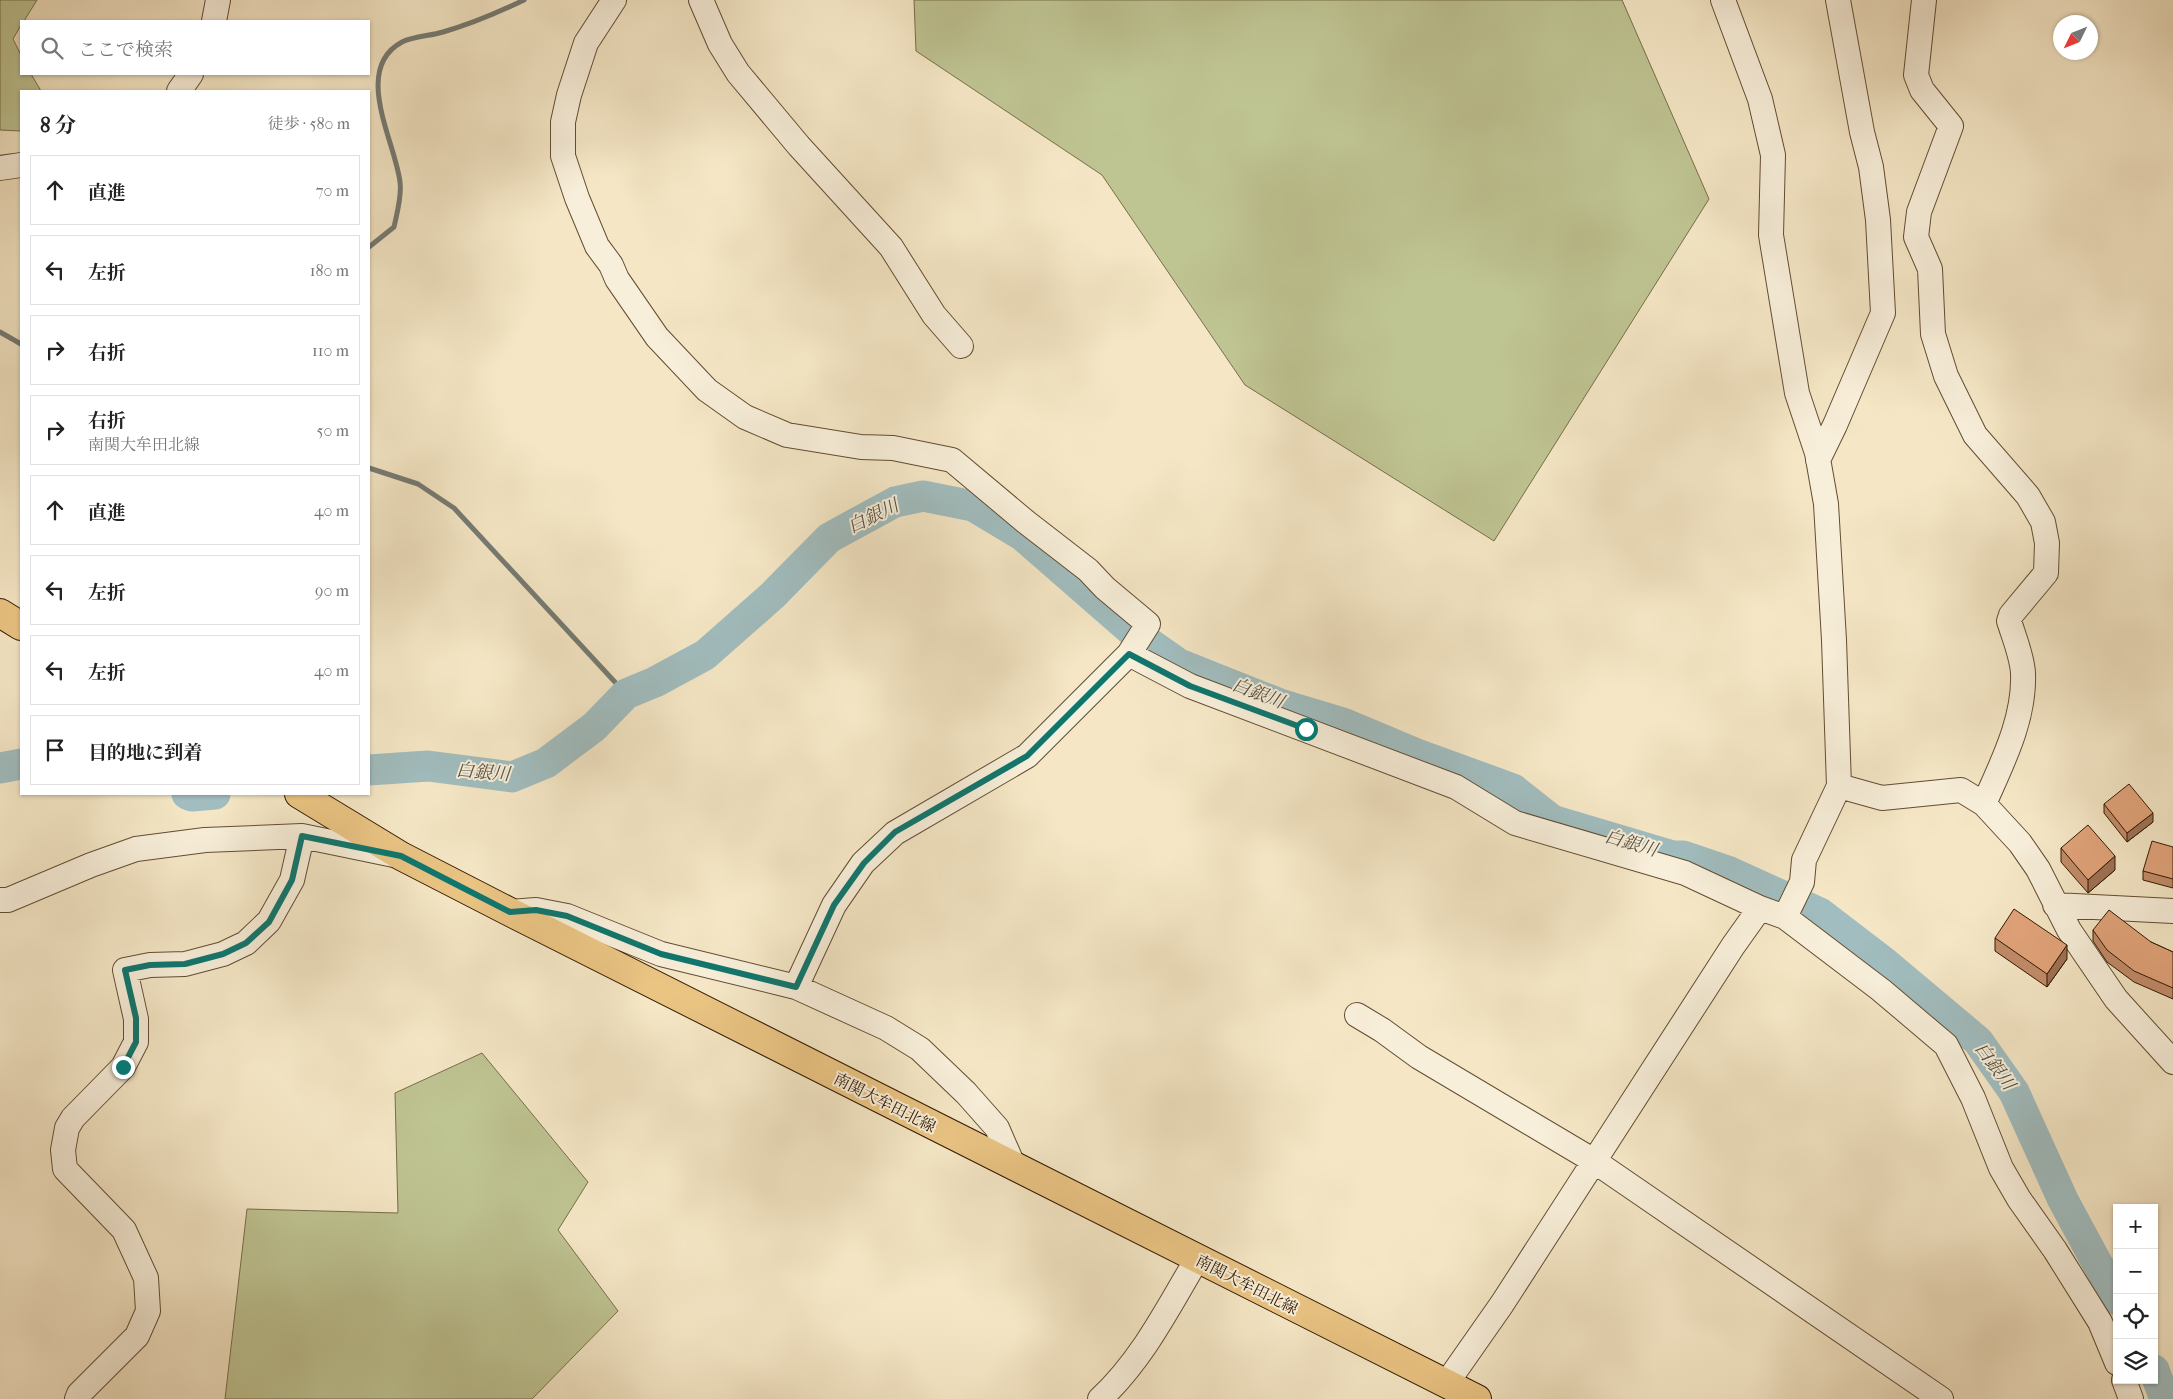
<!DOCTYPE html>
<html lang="ja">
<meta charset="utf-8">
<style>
body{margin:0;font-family:"IM FELL French Canon","Noto Serif JP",serif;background:#f6f6f6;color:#222}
.controls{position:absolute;right:15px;bottom:15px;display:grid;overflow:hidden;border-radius:0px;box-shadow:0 1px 4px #0004}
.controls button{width:45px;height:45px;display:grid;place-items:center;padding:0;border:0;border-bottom:1px solid #e0e0e0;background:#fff;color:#222;font:25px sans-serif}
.compass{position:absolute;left:2053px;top:15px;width:45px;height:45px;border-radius:50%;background:#fff;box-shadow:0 1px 4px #0004;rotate:227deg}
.stop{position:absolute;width:15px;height:15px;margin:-11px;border:4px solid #0f766e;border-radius:50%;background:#fff}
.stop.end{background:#0f766e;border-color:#fff;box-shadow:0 1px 5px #0008}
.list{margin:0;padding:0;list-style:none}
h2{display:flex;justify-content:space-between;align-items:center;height:65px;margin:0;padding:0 20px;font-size:21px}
h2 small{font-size:16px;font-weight:400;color:#767676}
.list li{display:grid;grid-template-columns:32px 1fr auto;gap:15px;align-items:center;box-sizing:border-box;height:70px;margin:0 10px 10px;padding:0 10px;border:1px solid #e0e0e0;border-radius:0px}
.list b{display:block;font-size:19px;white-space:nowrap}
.list p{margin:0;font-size:16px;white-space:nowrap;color:#767676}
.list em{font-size:16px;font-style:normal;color:#767676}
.icon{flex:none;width:28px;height:28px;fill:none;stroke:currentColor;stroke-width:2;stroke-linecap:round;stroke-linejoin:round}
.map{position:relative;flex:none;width:2173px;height:1399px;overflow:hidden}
.search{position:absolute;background:#fff;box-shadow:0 1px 4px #0004;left:20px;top:20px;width:350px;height:55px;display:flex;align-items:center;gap:12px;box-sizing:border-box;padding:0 18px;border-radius:0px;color:#767676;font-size:19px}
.panel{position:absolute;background:#fff;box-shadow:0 1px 4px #0004;left:20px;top:90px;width:350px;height:705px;border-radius:0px}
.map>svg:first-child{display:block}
.green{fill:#bfc493;stroke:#786e4a}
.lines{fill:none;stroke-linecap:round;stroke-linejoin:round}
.stream{stroke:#757b73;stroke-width:5}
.river{stroke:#a1bdbf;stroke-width:31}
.minor-casing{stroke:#634c32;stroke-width:26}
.major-casing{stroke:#321900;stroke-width:30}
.minor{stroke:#f8efda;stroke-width:24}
.major{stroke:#eac483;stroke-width:28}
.wall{fill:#c28c69;stroke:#321900}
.shaded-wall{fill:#9e7255;stroke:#321900}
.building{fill:#e1a37a;stroke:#321900}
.route{stroke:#0f766e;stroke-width:6}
.labels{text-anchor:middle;stroke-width:4;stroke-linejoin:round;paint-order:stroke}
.street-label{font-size:16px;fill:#321900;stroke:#f8efda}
.water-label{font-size:18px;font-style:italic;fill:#595243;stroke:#f8efda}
</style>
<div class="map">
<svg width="2173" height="1399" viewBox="0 0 2173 1399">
<rect width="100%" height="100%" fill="#f5e7c6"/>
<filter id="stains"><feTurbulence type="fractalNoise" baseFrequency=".004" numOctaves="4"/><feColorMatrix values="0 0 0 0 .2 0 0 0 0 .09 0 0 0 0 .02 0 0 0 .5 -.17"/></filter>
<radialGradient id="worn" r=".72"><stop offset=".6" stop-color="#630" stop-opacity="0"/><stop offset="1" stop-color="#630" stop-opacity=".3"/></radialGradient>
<path class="green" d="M0,0H37L24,21H21V25L13,39L21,55V74H31L41,91H21V131L0,130Z
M914,0H1622L1709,199L1494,541L1245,385L1102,175L916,51Z
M482,1053L588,1182L558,1230L618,1311L532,1399H225L247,1209L398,1213L395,1093Z"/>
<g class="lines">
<path class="stream" d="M369,247L394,227C397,213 402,196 400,182C395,141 352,69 402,42C414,36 430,36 443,32C471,24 497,13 524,0
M0,332L21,344
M369,468L418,484L454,508L626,694"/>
<path class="river" d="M0,768L21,764
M369,770L428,766L512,777L546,763L594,727L626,694L655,682L705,655L773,595L829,538L895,502L923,496L973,506L1023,536L1132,631L1179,664L1280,704L1343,723L1417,754L1513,789L1552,820L1673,856H1683L1730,872L1820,913L1884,962L1978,1041L2014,1092L2063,1200L2117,1300
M187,794L192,796L215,794
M2154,1370L2165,1399"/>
<g class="minor-casing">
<path id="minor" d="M614,0L586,43L569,95L563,122V156L577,198L597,246L611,265L617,279L657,337L707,390L745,417L787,435L861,447L893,448L952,460L1026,522L1088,570L1105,588L1148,624L1129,654L1190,686L1456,787L1515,823L1685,873L1760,908L1785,917L1881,990L1946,1045L1973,1098L2001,1168L2019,1199L2055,1250L2100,1322L2117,1363
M701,0L720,44L738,73L799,146L891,247L934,315L961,346
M1723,0L1760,99L1773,155L1771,235L1797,393L1817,453L1826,504L1834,640L1839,786L1804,860L1802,882L1785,917
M1924,0L1916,75L1922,90L1951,126L1919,212L1916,237L1930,269L1933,334L1946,376L1975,435L2028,496L2043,522L2047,543L2046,573L2011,615L2009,621C2014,637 2022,656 2023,673C2025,719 2002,763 1984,804
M214,21L218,0
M179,91L191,74
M0,168L21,165
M1818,460L1835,425L1883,313L1878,220L1871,167L1862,132L1838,0
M1839,786L1882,798L1961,790L1984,804L2020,843L2038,869L2069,930L2116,999L2173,1062
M0,900H8L91,865L136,849L205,840L302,836L394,855
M2055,905L2173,911
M510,912L536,910L567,916L661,954L796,987L886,1028L920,1049L966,1093L997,1128L1014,1167
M796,987L834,905L863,863L895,833L1027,756L1129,654
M1357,1015L1382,1030L1419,1057L1594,1161L1941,1399
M2124,1380L2131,1399
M1446,1384L1502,1304L1733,946L1760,908
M77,1399L79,1394L137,1336L148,1311L146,1278L124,1230L65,1169L63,1150L67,1128L73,1118L123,1067L136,1042V1019L125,970L150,965L185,964L223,954L246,943L269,921L292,880L302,836
M1100,1399C1142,1360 1168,1308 1197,1259"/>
</g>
<g class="major-casing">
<path id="major" d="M0,613L21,626
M299,794L401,856L510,912L1477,1399"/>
</g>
<use href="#minor" class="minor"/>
<use href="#major" class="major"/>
</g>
<path class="wall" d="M2104,804L2153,822L2127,842L2104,813Z
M2173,847V888L2143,880V871Z
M2061,848L2115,870L2088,893L2061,862Z
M2093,930L2151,942L2173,952V999L2134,982L2107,962L2093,941Z
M1995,938L2067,959L2047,987L1995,951Z"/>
<path class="shaded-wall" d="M2153,813V822L2127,842V833Z
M2115,856V870L2088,893V880Z
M2067,945V959L2047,987V974Z"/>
<path class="building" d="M2129,784L2153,813L2127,833L2104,804Z
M2088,825L2115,856L2088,880L2061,848Z
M2152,841L2173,847V879L2143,871Z
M2014,909L2067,945L2047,974L1995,938Z
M2109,910L2151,942L2173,952V988L2134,971L2107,950L2093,930Z"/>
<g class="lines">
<path class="route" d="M123,1067L136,1042V1018L125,970L150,965L185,964L223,954L246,943L269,922L292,880L302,836L401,856L510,912L536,910L567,916L661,954L796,987L834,905L864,863L895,832L1027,756L1129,654L1190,686L1306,729"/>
</g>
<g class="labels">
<g class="street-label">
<text transform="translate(885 1102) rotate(27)" y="6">南関大牟田北線</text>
<text transform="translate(1247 1284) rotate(27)" y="6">南関大牟田北線</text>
</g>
<g class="water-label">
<text transform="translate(873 516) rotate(-26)" y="6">白銀川</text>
<text transform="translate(1258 693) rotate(21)" y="6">白銀川</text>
<text transform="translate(483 772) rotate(5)" y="6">白銀川</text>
<text transform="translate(1631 843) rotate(16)" y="6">白銀川</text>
<text transform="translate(1995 1066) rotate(54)" y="6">白銀川</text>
</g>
</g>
<rect width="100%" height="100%" filter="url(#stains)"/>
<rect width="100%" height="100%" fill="url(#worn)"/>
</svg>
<div class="controls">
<button>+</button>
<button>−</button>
<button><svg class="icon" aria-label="locate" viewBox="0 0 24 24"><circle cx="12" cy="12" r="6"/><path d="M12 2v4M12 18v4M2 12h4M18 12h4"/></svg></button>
<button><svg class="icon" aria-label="layers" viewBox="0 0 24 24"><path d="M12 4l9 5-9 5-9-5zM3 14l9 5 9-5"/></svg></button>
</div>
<svg class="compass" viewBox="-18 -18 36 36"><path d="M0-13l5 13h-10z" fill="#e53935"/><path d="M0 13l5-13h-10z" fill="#767676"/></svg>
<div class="stop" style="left:1306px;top:729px"></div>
<div class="stop end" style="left:123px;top:1067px"></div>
<div class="search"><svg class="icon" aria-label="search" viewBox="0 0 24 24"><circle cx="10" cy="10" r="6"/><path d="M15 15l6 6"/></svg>ここで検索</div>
<section class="panel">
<h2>8 分<small>徒歩 · 580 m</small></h2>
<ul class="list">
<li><svg class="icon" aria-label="ahead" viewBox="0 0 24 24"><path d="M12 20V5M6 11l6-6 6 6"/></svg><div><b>直進</b></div><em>70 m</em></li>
<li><svg class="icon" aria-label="left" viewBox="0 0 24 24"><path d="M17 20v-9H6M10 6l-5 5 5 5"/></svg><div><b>左折</b></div><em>180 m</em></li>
<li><svg class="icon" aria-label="right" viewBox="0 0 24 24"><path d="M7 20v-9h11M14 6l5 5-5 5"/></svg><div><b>右折</b></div><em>110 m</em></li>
<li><svg class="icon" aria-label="right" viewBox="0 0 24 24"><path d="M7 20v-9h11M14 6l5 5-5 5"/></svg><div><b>右折</b><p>南関大牟田北線</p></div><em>50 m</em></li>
<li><svg class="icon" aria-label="ahead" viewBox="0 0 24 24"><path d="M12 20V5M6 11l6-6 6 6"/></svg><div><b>直進</b></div><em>40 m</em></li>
<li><svg class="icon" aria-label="left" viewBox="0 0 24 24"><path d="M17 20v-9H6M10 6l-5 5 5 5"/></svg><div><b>左折</b></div><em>90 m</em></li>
<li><svg class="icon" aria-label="left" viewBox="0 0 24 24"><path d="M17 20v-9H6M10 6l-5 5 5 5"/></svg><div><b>左折</b></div><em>40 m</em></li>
<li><svg class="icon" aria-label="arrive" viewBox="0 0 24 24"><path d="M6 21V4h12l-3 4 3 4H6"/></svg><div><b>目的地に到着</b></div></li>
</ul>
</section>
</div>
